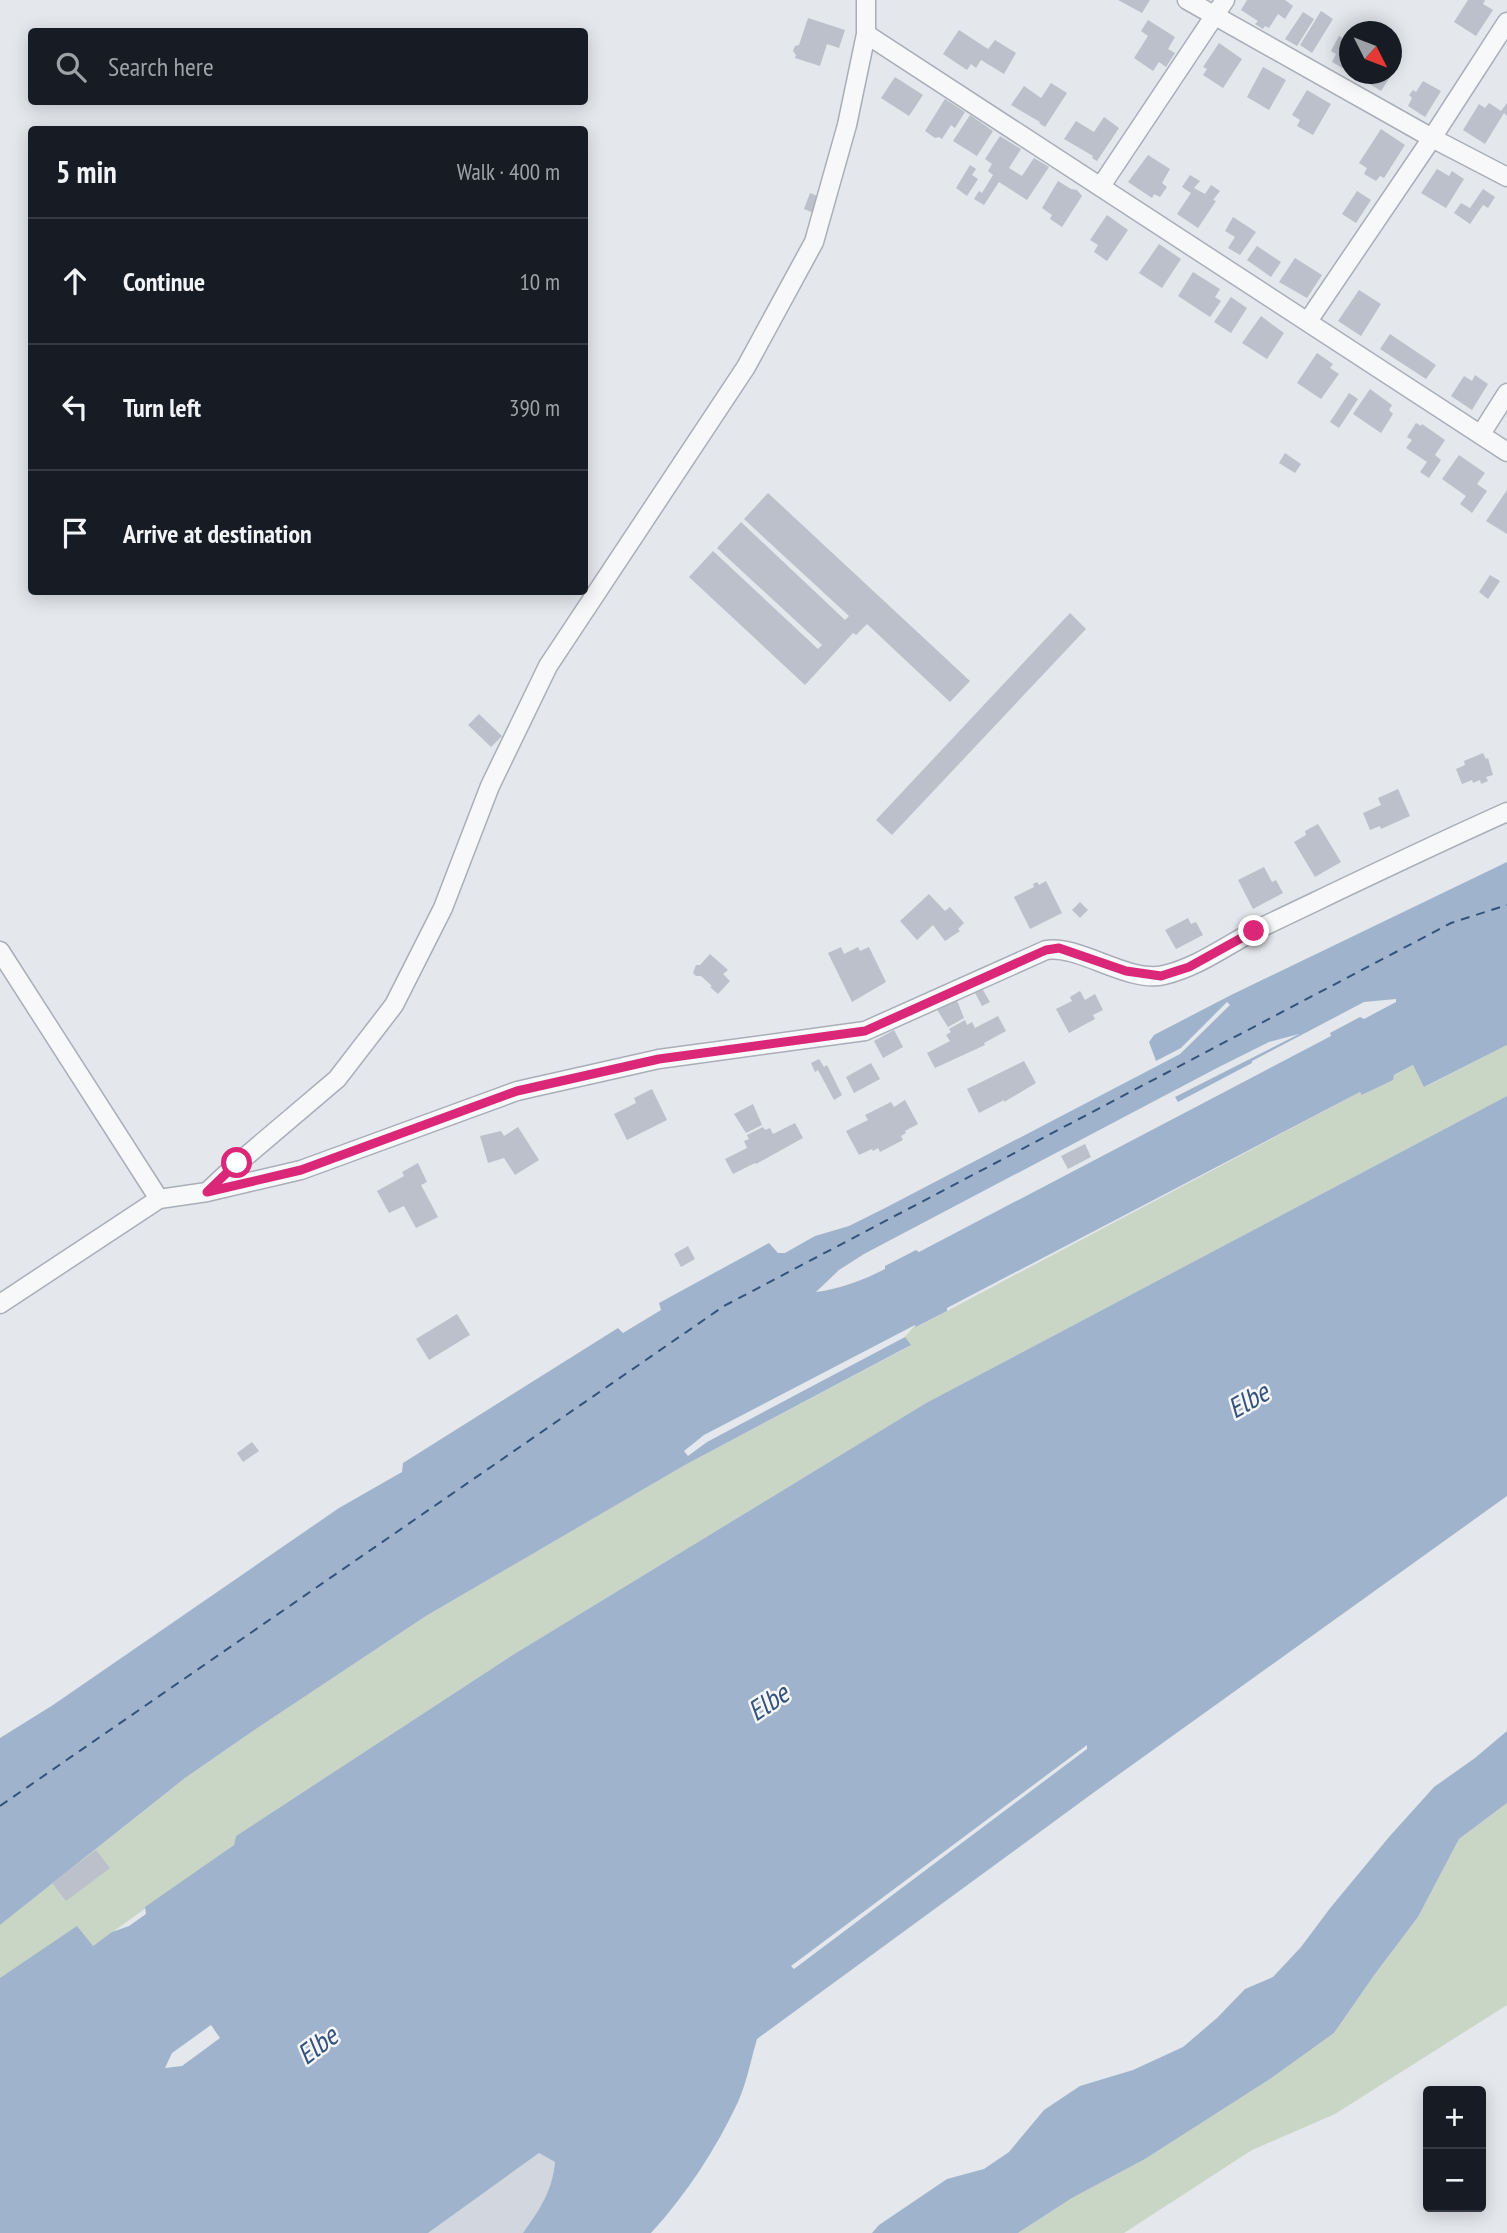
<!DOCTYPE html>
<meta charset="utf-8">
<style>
body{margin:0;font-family:"PT Sans Narrow",sans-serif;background:#242831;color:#f1f3f6}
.controls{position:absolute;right:21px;bottom:21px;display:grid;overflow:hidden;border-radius:7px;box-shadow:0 4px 18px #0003}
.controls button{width:63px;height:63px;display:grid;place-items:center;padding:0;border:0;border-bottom:2px solid #363941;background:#171b24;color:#f1f3f6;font:35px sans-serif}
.compass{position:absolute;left:1339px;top:21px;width:63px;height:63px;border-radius:50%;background:#171b24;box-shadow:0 4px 18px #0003;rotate:132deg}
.stop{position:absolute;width:21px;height:21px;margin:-16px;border:5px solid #db2777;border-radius:50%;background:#fff}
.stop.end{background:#db2777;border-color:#fff;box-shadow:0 2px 7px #0008}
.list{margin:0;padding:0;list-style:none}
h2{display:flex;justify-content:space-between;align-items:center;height:91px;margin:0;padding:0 28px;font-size:30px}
h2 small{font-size:23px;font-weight:400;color:#9ea1a6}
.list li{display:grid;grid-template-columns:46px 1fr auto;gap:21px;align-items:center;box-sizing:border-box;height:126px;padding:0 28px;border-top:2px solid #363941}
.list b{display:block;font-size:26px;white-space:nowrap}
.list em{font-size:23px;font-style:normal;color:#9ea1a6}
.icon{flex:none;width:38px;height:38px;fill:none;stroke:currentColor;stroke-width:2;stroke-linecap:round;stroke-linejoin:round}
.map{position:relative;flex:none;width:1507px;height:2233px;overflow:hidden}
.search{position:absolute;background:#171b24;box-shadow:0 4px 18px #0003;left:28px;top:28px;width:560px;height:77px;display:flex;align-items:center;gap:18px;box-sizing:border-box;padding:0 24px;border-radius:7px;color:#9ea1a6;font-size:26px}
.panel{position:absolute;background:#171b24;box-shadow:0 4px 18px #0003;left:28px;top:126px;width:560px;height:469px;border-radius:7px}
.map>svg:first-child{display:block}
.built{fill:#d2d6de}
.green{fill:#c9d6c5}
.water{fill:#9fb4cc;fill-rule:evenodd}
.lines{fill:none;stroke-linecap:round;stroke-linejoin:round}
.ferry{stroke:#34527a;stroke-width:2;stroke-dasharray:9 7;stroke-linecap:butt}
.building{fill:#bbc0ca}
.street-casing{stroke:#a9aeb7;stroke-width:21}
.street{stroke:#f7f8fa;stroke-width:18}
.route{stroke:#db2777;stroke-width:9}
.labels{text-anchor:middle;stroke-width:5;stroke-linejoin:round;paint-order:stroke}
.water-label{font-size:28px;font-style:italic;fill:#34527a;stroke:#f4f6f9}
</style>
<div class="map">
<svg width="1507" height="2233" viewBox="0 0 1507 2233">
<rect width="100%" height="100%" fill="#e4e7ec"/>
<path class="built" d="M539,2153L555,2162L553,2177L546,2200L523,2233H428Z"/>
<path class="green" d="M1507,1045V1096L926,1403L511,1656L236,1836L234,1845L93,1946L0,1978V1925L185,1778L250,1733L426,1616L685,1465L910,1346L905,1337L915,1325L917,1327L947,1311L1360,1092L1363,1095L1392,1080L1393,1076L1413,1065L1425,1087Z
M1507,1803V2005L1335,2114L1252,2150L1124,2233H1018L1072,2198L1145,2159L1270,2079L1334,2033L1375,1974L1418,1917L1459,1839Z"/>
<path class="water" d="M1507,862V1045L1424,1087L1413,1065L1394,1075L1393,1080L1362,1095L1360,1092L947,1308V1311L916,1327L915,1325L704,1435L684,1451L688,1456L707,1442L905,1337L911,1345L685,1465L426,1616L250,1733L185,1778L0,1925V1738L53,1705L339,1508L402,1472L403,1463L618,1328L623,1333L661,1310L659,1303L769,1243L778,1253H785L815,1236L849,1226L887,1207L1180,1054L1230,1005L1227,1002L1181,1048L1156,1061L1149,1042L1154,1035L1231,995ZM1396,999V1002L1364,1019L1360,1017L1330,1033L1331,1036L919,1252L916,1250L885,1266V1269C864,1280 840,1289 816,1292L839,1270L864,1254L1217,1068L1269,1042L1299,1034L1175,1097L1178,1102L1252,1063V1061L1364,1002Z
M1507,1096V1496L1093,1793L757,2039C751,2059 747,2082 738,2102C716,2149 686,2195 651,2233H523C540,2209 552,2192 555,2162L539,2153L428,2233H0V1978L77,1926L93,1946L112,1932L129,1926L146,1914L145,1907L234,1845L236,1836L511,1656L926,1403ZM1087,1745V1749L794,1969L791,1966ZM211,2025L220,2038L182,2066L165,2068L172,2053Z
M1507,1731V1803L1459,1839L1418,1917L1375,1974L1334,2033L1270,2079L1145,2159L1072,2198L1018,2233H872L879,2225L947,2179L984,2169L1009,2152L1044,2110L1080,2086L1133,2070L1183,2047L1217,2018L1245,1989L1273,1977L1301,1947L1331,1907L1389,1837L1434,1787L1475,1758Z"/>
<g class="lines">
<path class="ferry" d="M0,1806L724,1306L1451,923L1507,905"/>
</g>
<path class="building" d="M1118,0H1150L1142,13Z
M1247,0H1285L1293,6L1285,19L1278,14L1269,28L1265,26L1263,29L1255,24L1258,21L1241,10Z
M1468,0H1485L1483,4L1493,10L1476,36L1454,22Z
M1321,11L1333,19L1312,53L1300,45Z
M1303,12L1314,19L1297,46L1285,39Z
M808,18L845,30L839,48L827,44L820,66L795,58L796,55L793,51L795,46L799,45Z
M1148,20L1175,37L1168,49L1175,53L1166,67L1159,62L1153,71L1134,58L1148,36L1141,31Z
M959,30L988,49L995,40L1016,53L1004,74L981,60L976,68L971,64L967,70L943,54Z
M1339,36L1350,42V72L1332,62L1336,54L1331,51Z
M1219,43L1242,59L1223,88L1203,75L1207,69L1203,67Z
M1392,65L1396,68L1381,91L1358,77L1360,74H1392Z
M1263,67L1286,80L1269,110L1247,97Z
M895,77L923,95L909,116L881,98Z
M1423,81L1441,91L1425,117L1408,106L1412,98L1409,95L1413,90L1416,92Z
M1051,83L1067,93L1045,127L1039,123L1040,122L1011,105L1024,86L1041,98Z
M1307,90L1331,104L1313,135L1297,126L1300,120L1292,115Z
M945,99L965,112L955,128L951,125L942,139L939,137L935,138L925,131Z
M1489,103L1501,111L1507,103V116L1504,113L1485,144L1463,130L1479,104L1485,108Z
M970,115L993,131L977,156L953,141Z
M1104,117L1119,128L1097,161L1092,158L1093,156L1064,139L1076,121L1094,132Z
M1381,129L1405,145L1384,178L1380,176L1376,181L1364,174L1367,168L1359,163Z
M1000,136L1021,149L1009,168L1022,176L1034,158L1049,167L1027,200L999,182L984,205L974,199L979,191L982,193L993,175L988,171L992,164L985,159Z
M1148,155L1170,169L1162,183L1167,187L1160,197L1154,194L1152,198L1128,182Z
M970,165L976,169L972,175L978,179L967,196L956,188Z
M1437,169L1449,176L1452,171L1464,179L1446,208L1421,193Z
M1190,175L1200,181L1194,188L1205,194L1211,185L1220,191L1213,200L1216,201L1198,228L1177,214L1191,193L1182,187Z
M1058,181L1071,189L1077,190L1082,196L1062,227L1050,219L1052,215L1042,208Z
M1483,189L1495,197L1488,208L1483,205L1470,224L1454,213L1461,203L1470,208Z
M1357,191L1371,200L1356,223L1342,214Z
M810,193L820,197L814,213L804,209Z
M1107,215L1128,230L1107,261L1094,252L1098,245L1090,240Z
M1233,217L1256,232L1240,255L1228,248L1235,237L1225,231Z
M1159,244L1181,259L1162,288L1139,273Z
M1257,246L1281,262L1271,277L1247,260Z
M1295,258L1322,275L1307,298L1279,282Z
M1193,272L1220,289L1215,297L1221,301L1210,317L1178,296Z
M1359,290L1381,304L1361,336L1338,321Z
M1231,297L1247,308L1231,333L1214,322Z
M1261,316L1284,333L1267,359L1242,343Z
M1390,334L1436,365L1426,379L1380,349Z
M1317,353L1333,364L1330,368L1339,374L1321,399L1297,383Z
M1475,375L1488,384L1472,410L1451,396L1464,376L1472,381Z
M1370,389L1392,405L1389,410L1393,414L1381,433L1353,414Z
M1349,393L1358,399L1339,428L1330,422Z
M1416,423L1421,426L1422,424L1445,440L1435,455L1441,460L1429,478L1420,472L1427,462L1406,448L1412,440L1407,437Z
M1285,453L1301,464L1295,473L1279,463Z
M1459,455L1485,473L1477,484L1487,491L1472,513L1460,504L1466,496L1442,479Z
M1507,490V534L1486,521Z
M768,493L970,681L950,702L867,624L856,635L853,633L805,685L689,577L713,551L818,649L822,645L717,548L741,522L845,620L849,616L744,519Z
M1490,575L1500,581L1488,599L1479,592Z
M1070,613L1086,629L892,835L876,820Z
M479,714L502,736L491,747L468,725Z
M1483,753L1486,759L1488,758L1493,775L1486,777L1488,781L1481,784L1480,780L1473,783L1472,780L1462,784L1456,769L1465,765L1464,761Z
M1398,789L1410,816L1381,829L1380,826L1370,830L1363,813L1381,805L1378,798Z
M1318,824L1341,862L1315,877L1294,842L1306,835L1305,831Z
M1264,867L1272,882L1276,880L1283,893L1253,909L1238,880Z
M1046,881L1062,913L1030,929L1014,897L1034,887L1033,884L1037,882L1039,885Z
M929,894L945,911L950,907L964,923L958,929L960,931L945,941L933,925L917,940L900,921Z
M1080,902L1088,910L1080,918L1072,910Z
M1188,918L1191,924L1196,922L1203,935L1176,949L1165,930Z
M841,947L844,954L858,947L860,951L869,947L886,982L852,1002L828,953Z
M710,954L728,970L723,974L730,981L718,994L710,987L712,986L701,976H696L693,973L696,965H700Z
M980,985L990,1002L982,1006L973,989Z
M1080,991L1085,1000L1095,994L1103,1010L1093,1015L1095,1019L1069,1033L1056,1009L1072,1001L1070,997Z
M956,998L964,1018L948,1027L936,1008Z
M998,1016L1006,1031L984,1043L985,1045L935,1068L927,1053L950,1041L946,1035L951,1032L949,1029L965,1020L967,1025L972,1022L975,1028Z
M894,1030L903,1047L883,1058L874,1041Z
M819,1059L824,1067L827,1065L842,1095L834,1100L818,1070L815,1072L811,1063Z
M1024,1061L1036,1083L1004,1102V1100L979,1113L967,1089Z
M871,1063L880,1079L854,1093L846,1077Z
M652,1089L667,1120L627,1140L614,1114L636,1103L634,1098Z
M905,1100L918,1124L905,1131L906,1133L901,1136L903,1140L880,1152L878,1148L873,1151L872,1149L859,1155L846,1131L868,1120L865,1115L891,1102L894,1107Z
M753,1104L762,1125L746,1133L734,1114Z
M795,1123L803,1138L756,1164L755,1163L733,1174L725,1159L747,1148L744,1141L749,1139L747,1135L763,1127L765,1130L770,1128L773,1134Z
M518,1127L539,1160L515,1175L504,1158L488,1163L480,1136L501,1131L504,1136Z
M1085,1144L1091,1157L1068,1169L1061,1156Z
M418,1163L427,1182L421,1185L438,1217L416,1228L404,1206L389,1213L377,1191L404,1176L402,1172Z
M688,1246L695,1259L681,1267L674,1254Z
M457,1314L470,1335L429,1360L416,1339Z
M252,1442L259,1451L243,1462L237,1453Z
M96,1850L110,1868L66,1901L52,1883Z"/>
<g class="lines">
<g class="street-casing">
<path id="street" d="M1187,0L1432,138L1507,177
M866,34L1507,452
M1101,186L1225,0
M1308,321L1432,138L1507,22
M1481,434L1507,393
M0,951L159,1199
M207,1192L238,1163L337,1079L394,1005L443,908L490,786L548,666L746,367L814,242L847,125L866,34V0
M0,1304L159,1199L207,1192L301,1170L517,1091L659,1059L865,1031L1046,950C1078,944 1129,984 1164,975C1199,967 1228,944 1260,928C1342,889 1424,849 1507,812"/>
</g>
<use href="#street" class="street"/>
</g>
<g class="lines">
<path class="route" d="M237,1163L207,1192L301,1170L517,1091L659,1059L865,1031L1046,950L1059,948L1126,971L1161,976L1189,967L1254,931"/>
</g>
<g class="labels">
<g class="water-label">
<text transform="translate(1248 1400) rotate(-30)" y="10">Elbe</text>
<text transform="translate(768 1702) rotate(-34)" y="10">Elbe</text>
<text transform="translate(317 2045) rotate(-37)" y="10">Elbe</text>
</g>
</g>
</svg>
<div class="controls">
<button>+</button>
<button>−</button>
</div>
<svg class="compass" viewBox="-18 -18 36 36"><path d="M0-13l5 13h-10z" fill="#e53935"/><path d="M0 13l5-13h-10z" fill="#9ea1a6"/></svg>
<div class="stop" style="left:237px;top:1163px"></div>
<div class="stop end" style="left:1254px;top:931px"></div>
<div class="search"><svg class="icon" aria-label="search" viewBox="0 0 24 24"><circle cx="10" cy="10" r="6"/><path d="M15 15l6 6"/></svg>Search here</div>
<section class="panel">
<h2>5 min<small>Walk · 400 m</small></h2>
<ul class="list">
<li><svg class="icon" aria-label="ahead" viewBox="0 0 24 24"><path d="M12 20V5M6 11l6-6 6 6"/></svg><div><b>Continue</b></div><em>10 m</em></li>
<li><svg class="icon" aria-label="left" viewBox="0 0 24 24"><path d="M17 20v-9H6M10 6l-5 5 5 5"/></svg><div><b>Turn left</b></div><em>390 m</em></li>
<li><svg class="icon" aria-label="arrive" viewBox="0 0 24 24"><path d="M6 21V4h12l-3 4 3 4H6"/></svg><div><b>Arrive at destination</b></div></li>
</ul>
</section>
</div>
